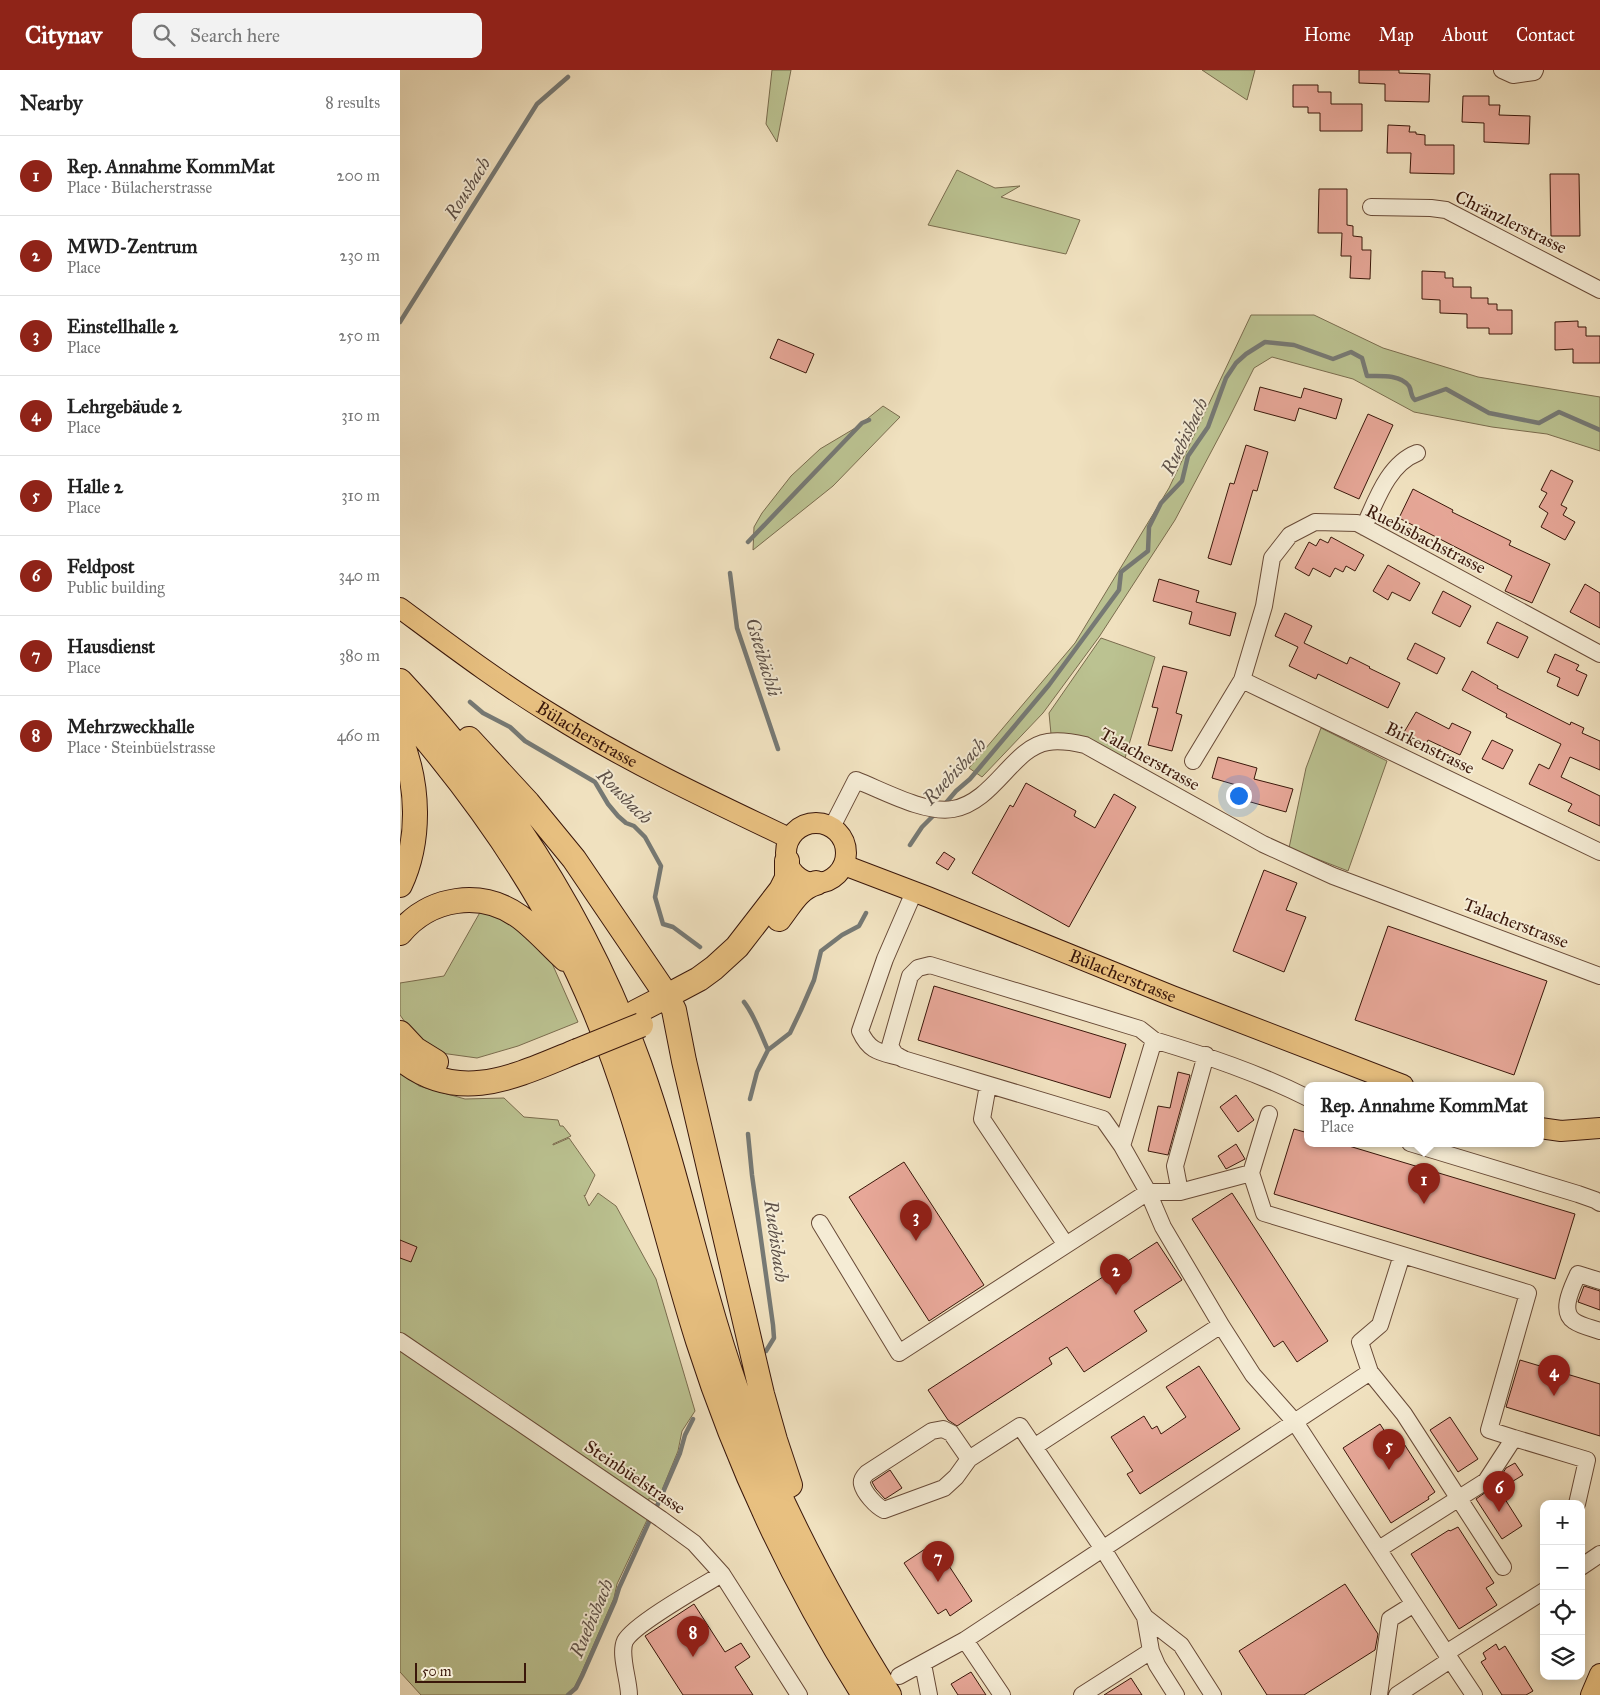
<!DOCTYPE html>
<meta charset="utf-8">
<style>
body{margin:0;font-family:"IM FELL Great Primer",serif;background:#f2f2f2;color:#222}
.controls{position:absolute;right:15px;bottom:15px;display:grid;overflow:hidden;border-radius:10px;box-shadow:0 2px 12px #0003}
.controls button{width:45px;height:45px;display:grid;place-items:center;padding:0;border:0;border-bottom:1px solid #e0e0e0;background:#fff;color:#222;font:25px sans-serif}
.scale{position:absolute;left:15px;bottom:12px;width:111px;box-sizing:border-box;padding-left:5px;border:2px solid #3a170a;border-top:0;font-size:14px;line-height:18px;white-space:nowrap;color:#3a170a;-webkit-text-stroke:4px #f5ecd5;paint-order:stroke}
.you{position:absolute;left:838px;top:725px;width:18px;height:18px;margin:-12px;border:4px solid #fff;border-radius:50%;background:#1a73e8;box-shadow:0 0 0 8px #1a73e833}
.badge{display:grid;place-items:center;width:32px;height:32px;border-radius:50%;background:#8f2418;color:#fff;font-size:16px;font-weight:700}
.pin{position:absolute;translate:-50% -41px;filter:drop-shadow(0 1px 2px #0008)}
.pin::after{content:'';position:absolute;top:26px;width:18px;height:15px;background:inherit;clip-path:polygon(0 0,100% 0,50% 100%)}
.popup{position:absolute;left:904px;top:1012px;width:240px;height:65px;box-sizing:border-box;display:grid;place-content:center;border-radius:10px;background:#fff;filter:drop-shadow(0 1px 4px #0005);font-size:16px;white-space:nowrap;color:#767676}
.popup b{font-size:19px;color:#222}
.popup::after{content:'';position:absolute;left:50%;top:100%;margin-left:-10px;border:10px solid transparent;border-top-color:#fff}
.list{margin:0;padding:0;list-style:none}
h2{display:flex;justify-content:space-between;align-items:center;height:65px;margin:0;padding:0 20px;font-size:21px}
h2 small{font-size:16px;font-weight:400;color:#767676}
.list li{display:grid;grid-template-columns:32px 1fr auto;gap:15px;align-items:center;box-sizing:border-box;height:80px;padding:0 20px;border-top:1px solid #e0e0e0}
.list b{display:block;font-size:19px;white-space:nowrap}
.list p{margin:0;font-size:16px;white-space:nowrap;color:#767676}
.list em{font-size:16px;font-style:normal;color:#767676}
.icon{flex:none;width:28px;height:28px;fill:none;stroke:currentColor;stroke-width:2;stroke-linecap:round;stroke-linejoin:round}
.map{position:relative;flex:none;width:1200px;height:1625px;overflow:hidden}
header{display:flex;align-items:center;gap:30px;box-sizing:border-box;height:70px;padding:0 25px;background:#8f2418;color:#fff}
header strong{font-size:24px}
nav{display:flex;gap:28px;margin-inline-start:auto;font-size:18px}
.search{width:350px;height:45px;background:#f2f2f2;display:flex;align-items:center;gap:12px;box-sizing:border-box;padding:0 18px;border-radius:10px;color:#767676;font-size:19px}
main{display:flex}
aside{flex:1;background:#fff}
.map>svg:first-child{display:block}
.green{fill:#bbc291;stroke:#7a6c4e}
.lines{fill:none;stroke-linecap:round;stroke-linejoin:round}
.stream{stroke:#767974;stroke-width:4.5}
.building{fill:#e7a798;stroke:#3a170a}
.minor-casing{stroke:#684a37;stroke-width:18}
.major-casing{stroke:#3a170a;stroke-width:22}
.highway-casing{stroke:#3a170a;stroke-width:26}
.minor{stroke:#f5ecd5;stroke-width:16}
.major{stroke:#e8c080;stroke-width:20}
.highway{stroke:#e8c080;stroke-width:24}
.highway-bridge-casing{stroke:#3a170a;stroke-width:26;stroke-linecap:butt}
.highway-bridge{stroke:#e8c080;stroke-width:24}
.labels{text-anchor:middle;stroke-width:4;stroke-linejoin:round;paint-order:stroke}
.street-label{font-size:18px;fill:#3a170a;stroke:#f5ecd5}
.water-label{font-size:19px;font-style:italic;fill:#5d5048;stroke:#f5ecd5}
</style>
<header>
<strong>Citynav</strong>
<div class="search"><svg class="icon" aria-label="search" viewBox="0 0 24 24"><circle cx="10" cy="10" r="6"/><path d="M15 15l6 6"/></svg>Search here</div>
<nav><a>Home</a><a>Map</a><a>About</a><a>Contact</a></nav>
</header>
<main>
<aside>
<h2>Nearby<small>8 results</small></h2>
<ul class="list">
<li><span class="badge">1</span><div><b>Rep. Annahme KommMat</b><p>Place · Bülacherstrasse</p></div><em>200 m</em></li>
<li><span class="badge">2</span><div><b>MWD-Zentrum</b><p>Place</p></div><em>230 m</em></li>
<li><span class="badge">3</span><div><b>Einstellhalle 2</b><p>Place</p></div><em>250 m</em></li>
<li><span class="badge">4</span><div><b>Lehrgebäude 2</b><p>Place</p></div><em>310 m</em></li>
<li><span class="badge">5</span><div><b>Halle 2</b><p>Place</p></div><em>310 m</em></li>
<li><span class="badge">6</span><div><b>Feldpost</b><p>Public building</p></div><em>340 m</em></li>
<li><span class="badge">7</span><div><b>Hausdienst</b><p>Place</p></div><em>380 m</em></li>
<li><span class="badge">8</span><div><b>Mehrzweckhalle</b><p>Place · Steinbüelstrasse</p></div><em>460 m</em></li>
</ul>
</aside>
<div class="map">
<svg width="1200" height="1625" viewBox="0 0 1200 1625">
<rect width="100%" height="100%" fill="#f0e1bf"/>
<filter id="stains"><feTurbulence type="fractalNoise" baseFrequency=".004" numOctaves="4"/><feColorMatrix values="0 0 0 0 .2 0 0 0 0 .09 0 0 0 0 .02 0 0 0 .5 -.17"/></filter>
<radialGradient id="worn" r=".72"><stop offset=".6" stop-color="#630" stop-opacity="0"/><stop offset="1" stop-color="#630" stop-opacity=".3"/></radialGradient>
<path class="green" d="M372,0H391L377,72L366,54Z
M802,0H855L847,30Z
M557,100L595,118L620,116L601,127L680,150L666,184L528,155Z
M851,245H914L983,278L1078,307L1200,327V381L1147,364L1092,357L1014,342L953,309L872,287L854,298L828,350L775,450L699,567L643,643L582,707L569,698L675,573L769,418Z
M483,336L500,347L433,416L353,480L354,457L362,443L391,406L420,379L457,357Z
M701,568L755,587L725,688L651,664L649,643Z
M921,658L987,691L948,801L889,778L906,698Z
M83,837L130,863L151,891L178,952L118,976L77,988L41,983L15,966L0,945V913L44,906Z
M0,1000L19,1016L65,1029L104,1028L124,1047L158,1050L160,1056H163L171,1066L153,1074V1075L169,1068L195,1105L185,1126L184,1125L189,1136L198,1123L216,1136L256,1209L295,1341L282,1361L278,1381L257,1432L249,1428L247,1450L217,1514L214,1528L181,1604L174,1618L167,1625H21L0,1602Z"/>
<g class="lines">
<path class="stream" d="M0,252L137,34L168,7
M348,472L462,353L469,350
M330,503L337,558L378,679
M70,632L83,643L110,657L125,671L195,712L208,734L218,746L226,753L234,756L245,767L261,796L255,827L263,854L273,857L300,877
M545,734L556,721L570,709L649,615L719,520L721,502L748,481L749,457L761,433L782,411L788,386L808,357L826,308L836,293L846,284L865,272L894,275L933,289L951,282L962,288L967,306C980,306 1000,304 1009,316C1012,321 1010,326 1015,330L1046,319L1089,343L1139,353L1159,342L1200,360
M510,775L522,757L536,743
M344,932C355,946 360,963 368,980
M350,1029L357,1002L368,980L390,963L401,940L414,910L421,881L442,865L459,856L466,843
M348,1064L352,1105L373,1255L374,1268L366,1281
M257,1436L280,1383L285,1365L293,1349
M168,1625L176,1618L182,1606L215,1531L219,1518L249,1452"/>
</g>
<path class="building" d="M959,0H999V3L1030,4L1029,32L985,31V14L959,13Z
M893,15H918V22H931V34H962V61H920V43H908V37H893Z
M1063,26H1089V35H1100L1099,45L1130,46L1129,74L1084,72V53L1062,52Z
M988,55L1010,56L1009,62H1016V64L1025,65V75H1054V104L1010,103L1011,83H987Z
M1150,104H1179L1180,166H1151Z
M919,119H947V155L953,156V166L962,167V180H971L970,209L950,208L951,186H941L942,163H918Z
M1022,201L1045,202V208H1053V217H1071V228H1088V234H1097V240H1112V264H1089V258H1067V244L1040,243V230L1022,229Z
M1178,251V257H1186V266H1200V293H1173V279L1155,280V252Z
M378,269L414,284L406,303L370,288Z
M860,317L901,328L904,318L942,329L936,349L899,338L895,351L854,340Z
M968,344L993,355L959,429L934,418Z
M846,375L868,382L857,421L853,420L831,495L808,488L830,413L834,414Z
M1151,400L1173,411L1161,435L1167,438L1163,445L1175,452L1165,470L1141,457L1148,443L1139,437L1147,423L1141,420Z
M1013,419L1053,440L1052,442L1111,471L1109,475L1150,494L1132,533L1105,521L1112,506L999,448Z
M931,467L964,485L955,501L946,496L943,502L935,498L930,507L913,498L909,506L895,498L909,472L916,476L920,469L928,473Z
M988,495L1020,513L1010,531L992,522L988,530L973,521Z
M759,509L799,521L796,532L836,543L830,566L789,554L792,542L753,531Z
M1185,514L1200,523V558L1170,542Z
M1043,521L1071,536L1060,557L1032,543Z
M885,543L912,556L904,573L947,594L950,587L970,597L969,598L1000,613L988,638L918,604L916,609L889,596L898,577L875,566Z
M1097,552L1128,567L1118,588L1087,573Z
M1015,573L1045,588L1037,604L1007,589Z
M1155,584L1179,595L1176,600L1187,605L1178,626L1157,616L1160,608L1147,602Z
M763,596L787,602L776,643L782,645L772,681L748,675L758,638L752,637Z
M1072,601L1098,616L1097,618L1170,655L1171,652L1184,658L1182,663L1200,671V700L1170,687L1161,707L1200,726V756L1168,741L1172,734L1129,714L1139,694L1149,699L1161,674L1106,647L1107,644L1062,620Z
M1016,642L1049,659L1052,653L1071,662L1060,685L1028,670L1025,676L1003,664Z
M1092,670L1113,680L1103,699L1082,689Z
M818,687L857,698L854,709L893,719L886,742L847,731L850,719L812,708Z
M626,713L676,741L674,746L695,758L714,724L736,737L669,857L572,803L610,735L613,737Z
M544,782L555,789L548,800L536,793Z
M864,800L897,813L886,840L906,847L884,902L833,881Z
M988,856L1147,911L1114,1005L955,950Z
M534,916L726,974L710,1028L518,970Z
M778,1002L790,1005L768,1085L748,1081L758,1036L770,1038Z
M836,1025L854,1050L838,1062L820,1037Z
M894,1059L908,1063V1073H939L1175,1144L1155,1209L874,1124Z
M836,1074L845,1089L826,1099L818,1086Z
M504,1092L584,1215L529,1251L449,1127Z
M832,1123L928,1271L897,1292L883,1271L874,1277L792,1149Z
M0,1170L17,1177L11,1192L0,1188Z
M757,1172L782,1210L734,1241L747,1261L684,1302L667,1277L649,1288L652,1294L557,1356L548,1350L528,1320Z
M1184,1216L1200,1221V1240L1178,1232Z
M1120,1290L1200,1314V1366L1106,1337Z
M799,1296L840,1359L740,1424L727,1404L733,1401L711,1367L744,1346L752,1359L757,1356L761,1364L786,1347L766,1317Z
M1050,1347L1078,1389L1058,1402L1030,1360Z
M980,1354L991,1371L999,1366L1035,1422L1028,1427L1029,1429L991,1453L943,1378Z
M1115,1393L1123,1405L1110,1413L1103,1403L1106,1398Z
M490,1400L502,1418L485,1429L476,1419L472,1412Z
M1096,1415L1122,1456L1102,1469L1076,1429Z
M1058,1457L1094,1513L1086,1518L1097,1535L1059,1559L1011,1484L1049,1460L1050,1461Z
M534,1473L572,1531L550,1546L546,1539L538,1544L504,1493Z
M945,1514L978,1564L975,1580L904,1625H867L839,1581Z
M294,1534L325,1582L341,1573L350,1587L335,1597L353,1625H283L245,1566Z
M1096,1574L1099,1580L1105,1576L1133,1621L1126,1625H1102L1081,1592L1086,1589L1083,1583Z
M571,1602L586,1625H558L551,1614Z
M731,1608L742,1625H704Z"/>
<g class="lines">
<g class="minor-casing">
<path id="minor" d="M1102,0L1113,5L1134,2L1135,0
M971,137L1031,138L1046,140L1200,220
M964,457C976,431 988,394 1017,383
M842,610L1200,782
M793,691L842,610L864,536L872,488L890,465L915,452L957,453L1200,584
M432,757L456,710C482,720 525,744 553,739C594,732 613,677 648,672C661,670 672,672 685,675L863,774L933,806L1200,906
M754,970C807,986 858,1003 908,1028
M502,988C481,982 470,983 460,961L485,889L514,822
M1010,1073L1178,1124L1195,1130L1200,1133
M722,1076L754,970L740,959L530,895L518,898L510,906L490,976L495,984L503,989L703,1049L722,1076L748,1122L763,1157L821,1255L853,1305L895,1352L1046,1583L1144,1521
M851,1103L864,1143L1128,1223L1089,1360L1114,1368L1086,1411L979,1479
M780,1122L775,1096L806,985
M420,1153L499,1283L666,1175L582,1049L588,1015
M666,1175L748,1122H780L851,1103L869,1044
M1002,1185L980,1255L960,1272L970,1302L1004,1344L1103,1497
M1200,1211L1178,1204C1173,1216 1159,1241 1174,1251C1181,1256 1192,1258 1200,1261
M0,1271L261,1449L294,1473L322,1504L399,1625
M543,1359L551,1363L569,1389L556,1407L544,1418L484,1440C476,1436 464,1423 462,1414C461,1410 464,1406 467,1403L532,1361Z
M1114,1368L1187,1390L1177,1434
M634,1377L821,1255
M569,1389L620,1356L703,1479L745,1547L781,1575L813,1625
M1181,1497L1200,1484
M745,1547L751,1581L757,1595L776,1625
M565,1570L602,1625
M1046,1583L1074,1625
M523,1594L529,1625
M499,1606L565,1570L970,1302
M229,1625C229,1610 219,1584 225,1571C234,1554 302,1516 322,1504
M682,1625L751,1581
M979,1625L990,1549L1014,1534
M997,1625L1050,1590"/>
</g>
<g class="major-casing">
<g id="major">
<path id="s1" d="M0,538C50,575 100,613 153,645C228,692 309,730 389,768"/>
<circle cx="416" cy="783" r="30"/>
<path id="s2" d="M444,795L528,827L772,926L1003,1015"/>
<path d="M1140,1058L1161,1061L1200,1058"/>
<path d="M1191,1625L1200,1604"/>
</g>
</g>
<g class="highway-casing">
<path id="highway" d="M0,611C104,722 188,852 240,996C280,1109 302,1228 344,1341C382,1441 432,1534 489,1625
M0,639C79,729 148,828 194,939C239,1046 263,1160 298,1271C338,1396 394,1514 464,1625
M0,668C19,714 21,770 0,815
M69,669L128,733L174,789L267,926L299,909L314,898L337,877L381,820L387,808V791
M379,849C390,835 398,818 416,813
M0,863C30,827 81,819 120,847C136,859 150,875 165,889
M236,942L267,926L274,940L284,991L362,1324L375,1370L390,1415
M0,963L15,979L36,992
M0,988C58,1036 116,1006 177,981"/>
</g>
<use href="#minor" class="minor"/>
<use href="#major" class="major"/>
<use href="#highway" class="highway"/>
<g class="highway-bridge-casing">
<path id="highway-bridge" d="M177,981L241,955"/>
</g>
<use href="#highway-bridge" class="highway-bridge"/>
</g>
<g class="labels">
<g class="street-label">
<text transform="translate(1111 152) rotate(26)" y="6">Chränzlerstrasse</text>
<text transform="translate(1026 469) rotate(27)" y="6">Ruebisbachstrasse</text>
<text dy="6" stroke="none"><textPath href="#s1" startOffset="226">Bülacherstrasse</textPath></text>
<text transform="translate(1030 678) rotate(26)" y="6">Birkenstrasse</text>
<text transform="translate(750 689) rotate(29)" y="6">Talacherstrasse</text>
<text transform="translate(1116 853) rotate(21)" y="6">Talacherstrasse</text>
<text dy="6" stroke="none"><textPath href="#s2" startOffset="300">Bülacherstrasse</textPath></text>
<text transform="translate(235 1407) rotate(34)" y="6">Steinbüelstrasse</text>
</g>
<g class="water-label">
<text transform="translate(67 118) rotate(-58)" y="7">Rousbach</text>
<text transform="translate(784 366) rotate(-64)" y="7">Ruebisbach</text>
<text transform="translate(364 587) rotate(73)" y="7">Gsteibächli</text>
<text transform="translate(554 701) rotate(-47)" y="7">Ruebisbach</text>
<text transform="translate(225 726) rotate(45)" y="7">Rousbach</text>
<text transform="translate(377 1171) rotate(82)" y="7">Ruebisbach</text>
<text transform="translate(191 1548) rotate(-67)" y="7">Ruebisbach</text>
</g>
</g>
<rect width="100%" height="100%" filter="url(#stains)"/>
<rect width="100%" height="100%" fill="url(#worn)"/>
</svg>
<div class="controls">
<button>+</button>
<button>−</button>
<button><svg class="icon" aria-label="locate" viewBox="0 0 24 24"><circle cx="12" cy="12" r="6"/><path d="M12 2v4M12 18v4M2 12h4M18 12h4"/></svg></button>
<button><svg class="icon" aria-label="layers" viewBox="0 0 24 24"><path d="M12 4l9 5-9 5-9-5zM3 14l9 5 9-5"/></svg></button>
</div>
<div class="scale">50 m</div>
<div class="you"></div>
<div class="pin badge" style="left:1024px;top:1134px">1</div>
<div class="popup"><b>Rep. Annahme KommMat</b>Place</div>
<div class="pin badge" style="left:716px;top:1225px">2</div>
<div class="pin badge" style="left:516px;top:1171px">3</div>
<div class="pin badge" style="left:1154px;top:1326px">4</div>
<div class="pin badge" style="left:989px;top:1400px">5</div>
<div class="pin badge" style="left:1099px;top:1442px">6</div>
<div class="pin badge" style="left:538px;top:1512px">7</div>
<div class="pin badge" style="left:293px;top:1587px">8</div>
</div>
</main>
